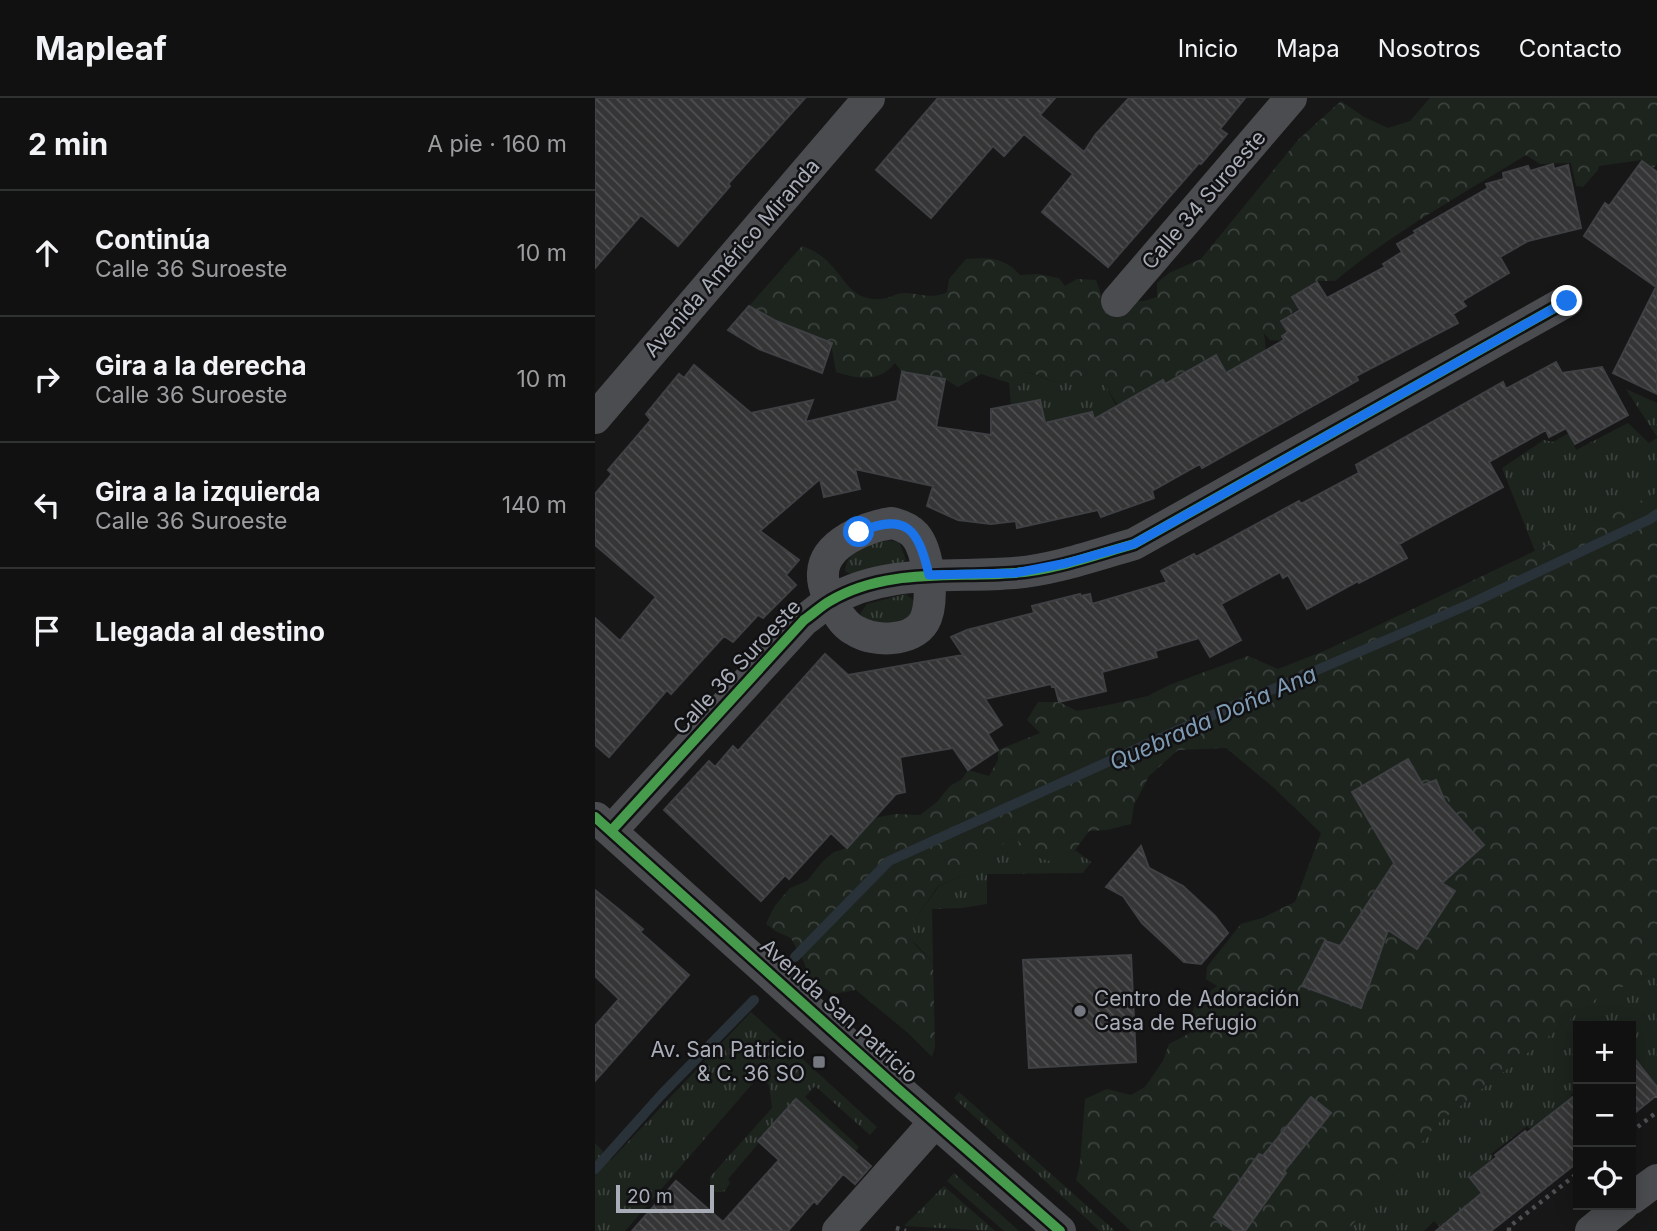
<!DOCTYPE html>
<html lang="es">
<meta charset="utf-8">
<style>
body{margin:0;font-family:Inter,sans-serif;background:#1a1a1a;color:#f1f3f6}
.controls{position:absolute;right:21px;bottom:21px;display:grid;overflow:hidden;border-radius:0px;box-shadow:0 4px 18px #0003}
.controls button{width:63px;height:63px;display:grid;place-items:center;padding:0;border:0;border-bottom:2px solid #303131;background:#111;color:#f1f3f6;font:35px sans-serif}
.scale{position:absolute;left:21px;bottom:18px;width:98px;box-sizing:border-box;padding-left:7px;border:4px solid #a8adb8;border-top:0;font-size:19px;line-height:24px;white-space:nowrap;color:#a8adb8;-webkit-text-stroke:5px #111113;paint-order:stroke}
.stop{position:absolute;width:21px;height:21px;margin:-16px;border:5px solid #1a73e8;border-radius:50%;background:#fff}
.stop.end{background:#1a73e8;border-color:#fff;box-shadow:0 2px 7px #0008}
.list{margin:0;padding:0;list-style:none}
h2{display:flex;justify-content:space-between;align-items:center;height:91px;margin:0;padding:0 28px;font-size:30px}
h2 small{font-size:23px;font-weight:400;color:#9c9d9f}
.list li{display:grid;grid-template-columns:46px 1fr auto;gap:21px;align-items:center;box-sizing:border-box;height:126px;padding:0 28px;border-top:2px solid #303131}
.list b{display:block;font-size:26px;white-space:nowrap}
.list p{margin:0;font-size:23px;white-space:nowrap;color:#9c9d9f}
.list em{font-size:23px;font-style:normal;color:#9c9d9f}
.icon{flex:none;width:38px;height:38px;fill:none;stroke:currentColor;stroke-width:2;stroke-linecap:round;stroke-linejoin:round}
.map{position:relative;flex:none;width:1062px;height:1133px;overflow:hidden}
header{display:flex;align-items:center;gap:42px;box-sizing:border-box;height:98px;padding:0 35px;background:#111;border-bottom:2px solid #303131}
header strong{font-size:33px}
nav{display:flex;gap:38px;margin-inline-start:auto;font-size:24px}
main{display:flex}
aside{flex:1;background:#111}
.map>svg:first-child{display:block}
.grass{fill:url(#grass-tufts)}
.forest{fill:url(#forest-crowns)}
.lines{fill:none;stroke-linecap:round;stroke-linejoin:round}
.stream{stroke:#2a3239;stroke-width:10}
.building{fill:url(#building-back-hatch);stroke:#3f4043;stroke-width:2}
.path{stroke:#4d4e52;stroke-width:4.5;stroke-dasharray:3.5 5;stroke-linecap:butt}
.minor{stroke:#4b4c50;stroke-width:32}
.cycleway-casing{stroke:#111113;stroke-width:15}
.cycleway{stroke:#469c4c;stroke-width:10}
.route{stroke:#1a73e8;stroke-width:9}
.poi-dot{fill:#757880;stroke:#111113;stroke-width:2.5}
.labels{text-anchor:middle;stroke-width:5;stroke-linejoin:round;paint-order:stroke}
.street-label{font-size:21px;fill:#a8adb8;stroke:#111113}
.poi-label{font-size:21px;fill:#a8adb8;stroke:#111113;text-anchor:start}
.water-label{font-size:23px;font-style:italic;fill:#7f9bb3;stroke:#111113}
</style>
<header>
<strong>Mapleaf</strong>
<nav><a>Inicio</a><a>Mapa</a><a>Nosotros</a><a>Contacto</a></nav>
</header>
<main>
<aside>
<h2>2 min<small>A pie · 160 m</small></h2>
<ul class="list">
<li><svg class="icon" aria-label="ahead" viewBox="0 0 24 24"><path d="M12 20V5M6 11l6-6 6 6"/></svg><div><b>Continúa</b><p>Calle 36 Suroeste</p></div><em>10 m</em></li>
<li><svg class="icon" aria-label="right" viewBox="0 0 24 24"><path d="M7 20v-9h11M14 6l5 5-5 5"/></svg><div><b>Gira a la derecha</b><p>Calle 36 Suroeste</p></div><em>10 m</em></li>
<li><svg class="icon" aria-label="left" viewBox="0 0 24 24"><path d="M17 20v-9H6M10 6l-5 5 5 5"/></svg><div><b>Gira a la izquierda</b><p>Calle 36 Suroeste</p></div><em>140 m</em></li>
<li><svg class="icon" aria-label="arrive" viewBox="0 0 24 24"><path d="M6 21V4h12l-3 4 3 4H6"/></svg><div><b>Llegada al destino</b></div></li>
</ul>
</aside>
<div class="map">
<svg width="1062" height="1133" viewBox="0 0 1062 1133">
<defs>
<pattern id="grass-tufts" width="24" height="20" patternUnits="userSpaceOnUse" patternTransform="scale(1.75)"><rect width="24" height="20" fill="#1d241e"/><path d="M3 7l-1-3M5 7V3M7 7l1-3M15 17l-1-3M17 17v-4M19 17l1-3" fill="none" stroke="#3b413d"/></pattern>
<pattern id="forest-crowns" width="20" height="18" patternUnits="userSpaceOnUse" patternTransform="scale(1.75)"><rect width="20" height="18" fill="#1d241e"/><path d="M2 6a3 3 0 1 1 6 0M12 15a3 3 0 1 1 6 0" fill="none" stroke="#3b413d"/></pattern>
<pattern id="building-back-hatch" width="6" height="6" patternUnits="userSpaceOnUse" patternTransform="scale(1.75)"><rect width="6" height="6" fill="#353536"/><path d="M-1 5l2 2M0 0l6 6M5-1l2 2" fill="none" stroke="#4f5051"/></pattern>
</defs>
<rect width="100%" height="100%" fill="#171717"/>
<path class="grass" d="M429,274C440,275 446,280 456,283C468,286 485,278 496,275L506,279L526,317L501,326L496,313L467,324L463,322L450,325L445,302L416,307L414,284L425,288Z
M1031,291L1062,305V340V339Z
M1033,325L1054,345L1062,340V395L940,453L907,370L949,342L958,344L974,335L981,352Z
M292,442L304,444L311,462L305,466L257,477L250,473C251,453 274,446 292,442Z
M311,496L319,503L317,518C299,526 287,525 268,523L265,516L272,506Z
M419,739C446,764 445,766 480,752L496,764L488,775L392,776V806L367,810L337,811L338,864L313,838L321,820L344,788L372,776L381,763Z
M1062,874V989L1036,956V928H983V991L976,997L978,1000L936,1032L932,1028L896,1056L899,1062L904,1116L846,1130L839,1123L829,1133H752L842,1026L1002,900Z
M156,914L282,1029L275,1037L220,988L210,999L264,1049L261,1053L201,1001L133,1081L135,1085L129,1094H120L115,1088V1079L177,1010L174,987L164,978L30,1133H0V1045L16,1062Z
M364,994L520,1133H505L359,1000Z
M359,1075L424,1133H409L352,1083Z
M349,1088L400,1133L309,1128Z"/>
<path class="forest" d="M835,0H1062V65L1059,70L1046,62L1004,68L1003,72L988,89L981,88L976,65L945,66L931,57C866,97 798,134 740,183H721L696,199L703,211L685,223L692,234L686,238L687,243L675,242L669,235L671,253L637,285L621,257L592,273L596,281L523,308L506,280L496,275C485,278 468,286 457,283C446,280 442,275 430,274L429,282L424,288L386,276L363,289L350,281L307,274L300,265C284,285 262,281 241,274L236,245L181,223L154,208L207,148C218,152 227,157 235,166C252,183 256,203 287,201C295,200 301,195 309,195C326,195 336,202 352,194L354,181L371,161C393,159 410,159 425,177L443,176L464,180L470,188L482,181L501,182L508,202L549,203L562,199V185L574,175L606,161L703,42L746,3L769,19L793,30L815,23Z
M1062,395V874L1002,900L842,1026L752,1133H536L481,1082L485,1066L490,1001L512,991L536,997L550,989L568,963L574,946L595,935C595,908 601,904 622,888L611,881L612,869L646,826L667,820L700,804L726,735L678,689L631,650L583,652L554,678L539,707L536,726L512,732L494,733L480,752L454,763L441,759L419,739L381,763L372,776L343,788L321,820L314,838L321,848L338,864L340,949L337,959L313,935L261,892L238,896L214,879L209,864L196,840L182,834L171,826L179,809L195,790L212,783L228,763L239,754L252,750L279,720L300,716L325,717L342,704L355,688L367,681L373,672L394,678L403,662V652L445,635L432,622L443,604H464L482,613L504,609L553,598L574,587L653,558L683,571L729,553Z"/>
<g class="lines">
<path class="stream" d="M200,859L294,763L581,633L877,505L1055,421L1062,416
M0,1071L67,996L159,902"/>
</g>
<path class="building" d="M0,0H210L133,86L135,88L83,148L46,117L0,170Z
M343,0H460L445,17L489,54L500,37L534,0H650L625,31L632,36L606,66L604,65L513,169L447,114L478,76L429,36L409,58L398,48L336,120L281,72Z
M1047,63L1062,74V296L1018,275L1061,189L989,138L1010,105L1014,108Z
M958,66L959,71L973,67L986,130L933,143L905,159L914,175L867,203L871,208L858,216L863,225L761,278L763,282L732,300L607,370L605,366L557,393L559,400L506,419L503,412L422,430L421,423L396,426L363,422L332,408L338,388L260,371L265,391L229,399L225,381L165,433L204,462L191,477L201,487L168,520L163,517L138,544L129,538L76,596L72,592L14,659L0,647V520L25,543L61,499L0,447V396L17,376L13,372L56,322L51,316L84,276L89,280L99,267L156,315L218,302L210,324L302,303L307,274L350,281L341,329L396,337V311L445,302L450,325L497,314L499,321L568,282L570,286L621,257L631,275L689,242L687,238L693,234L686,223L705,212L697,199L722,184L732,200L790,169L788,166L807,154L802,146L821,135L819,133L893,90L891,86L909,81L908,75L933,68L935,73Z
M154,208L181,223L237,245L227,275L164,251L133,232Z
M961,264L967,275L1007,269L1033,317L980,346L971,330L954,339L951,332L894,364L908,389L804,446L812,460L764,485L763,483L712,511L693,477L688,480L685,474L626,506L646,542L615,559L604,540L560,553L562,559L507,574L511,593L464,604L460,589H457L456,586L390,601L407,627L393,636L403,652L373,672L358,650L305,659L310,694L301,696L252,750L236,735L194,781L190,777L166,803L69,712L114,663L120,669L138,648L143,653L230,556L253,577L368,557L356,539L372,532L439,515L437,508L485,496L486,498L495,496L497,506L572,484L566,473L599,456L601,459L704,403L706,406L764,375L761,367L908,284L911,291Z
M813,661L828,687L841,682L850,704L889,747L847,785L860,793L822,851L793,832L766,910L707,888L730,843L745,848L799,765L757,694Z
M546,748L554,770L588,788L620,818L633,835L606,866L589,864L547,825L528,798L511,789Z
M0,792L48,831L45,834L94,877L0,983V928L24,901L0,878Z
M536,857L541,964L434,970L428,862Z
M1036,956L1062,989V997L1036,1018Z
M983,995V1064L896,1133H841L887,1095L875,1080L902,1059L900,1057L930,1033L932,1035Z
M716,999L736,1015L689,1073L691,1075L650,1133H639L619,1119L664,1056L668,1058Z
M201,1001L276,1068L260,1086L248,1076L222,1106L219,1103L193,1133H37L81,1083L128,1124L184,1062L163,1043Z"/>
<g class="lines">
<path class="path" d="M1062,998V1000
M1036,1034L1062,1014
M301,1130L311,1133
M914,1133V1129L983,1075"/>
<path class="minor" d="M522,203L696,0
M0,320L274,0
M297,425C305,427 314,430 320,437C334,453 340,505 329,524C317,544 279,544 261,533C252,529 247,522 242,514C235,503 227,489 228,475C229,445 273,428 297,425Z
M1,720L304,992L465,1133
M16,733L209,522C218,516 226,508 235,503C290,470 357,480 419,475C459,472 500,457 539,446L972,203
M1036,1101L1062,1082
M243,1133L340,1024
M996,1133L1028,1107"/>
<g class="cycleway-casing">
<path id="cycleway" d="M0,719L304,992L465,1133
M16,733L209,522C218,516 226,508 235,503C290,470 357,480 419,475C459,472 500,457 539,446L972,203"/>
</g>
<use href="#cycleway" class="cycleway"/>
</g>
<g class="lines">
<path class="route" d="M264,434C312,414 323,431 334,477L420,475L472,465L539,446L972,203"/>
</g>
<g class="poi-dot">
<circle cx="485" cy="913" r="7"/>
<rect x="217" y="957" width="14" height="14" rx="3.5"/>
</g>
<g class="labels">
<g class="street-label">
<text transform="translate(609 102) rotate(-49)" y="7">Calle 34 Suroeste</text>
<text transform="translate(137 160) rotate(-49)" y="7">Avenida Américo Miranda</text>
<text transform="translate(142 569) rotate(-47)" y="7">Calle 36 Suroeste</text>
<text transform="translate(244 913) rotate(42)" y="7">Avenida San Patricio</text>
</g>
<g class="poi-label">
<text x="499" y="908">Centro de Adoración<tspan x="499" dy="24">Casa de Refugio</tspan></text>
<text x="210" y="959" text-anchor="end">Av. San Patricio<tspan x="210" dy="24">&amp; C. 36 SO</tspan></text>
</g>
<g class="water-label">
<text transform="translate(618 620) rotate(-24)" y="8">Quebrada Doña Ana</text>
</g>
</g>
</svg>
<div class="controls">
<button>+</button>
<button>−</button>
<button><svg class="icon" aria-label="locate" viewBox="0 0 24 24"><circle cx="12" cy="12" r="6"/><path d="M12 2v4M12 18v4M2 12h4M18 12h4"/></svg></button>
</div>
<div class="scale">20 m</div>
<div class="stop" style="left:264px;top:434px"></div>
<div class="stop end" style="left:972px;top:203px"></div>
</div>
</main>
